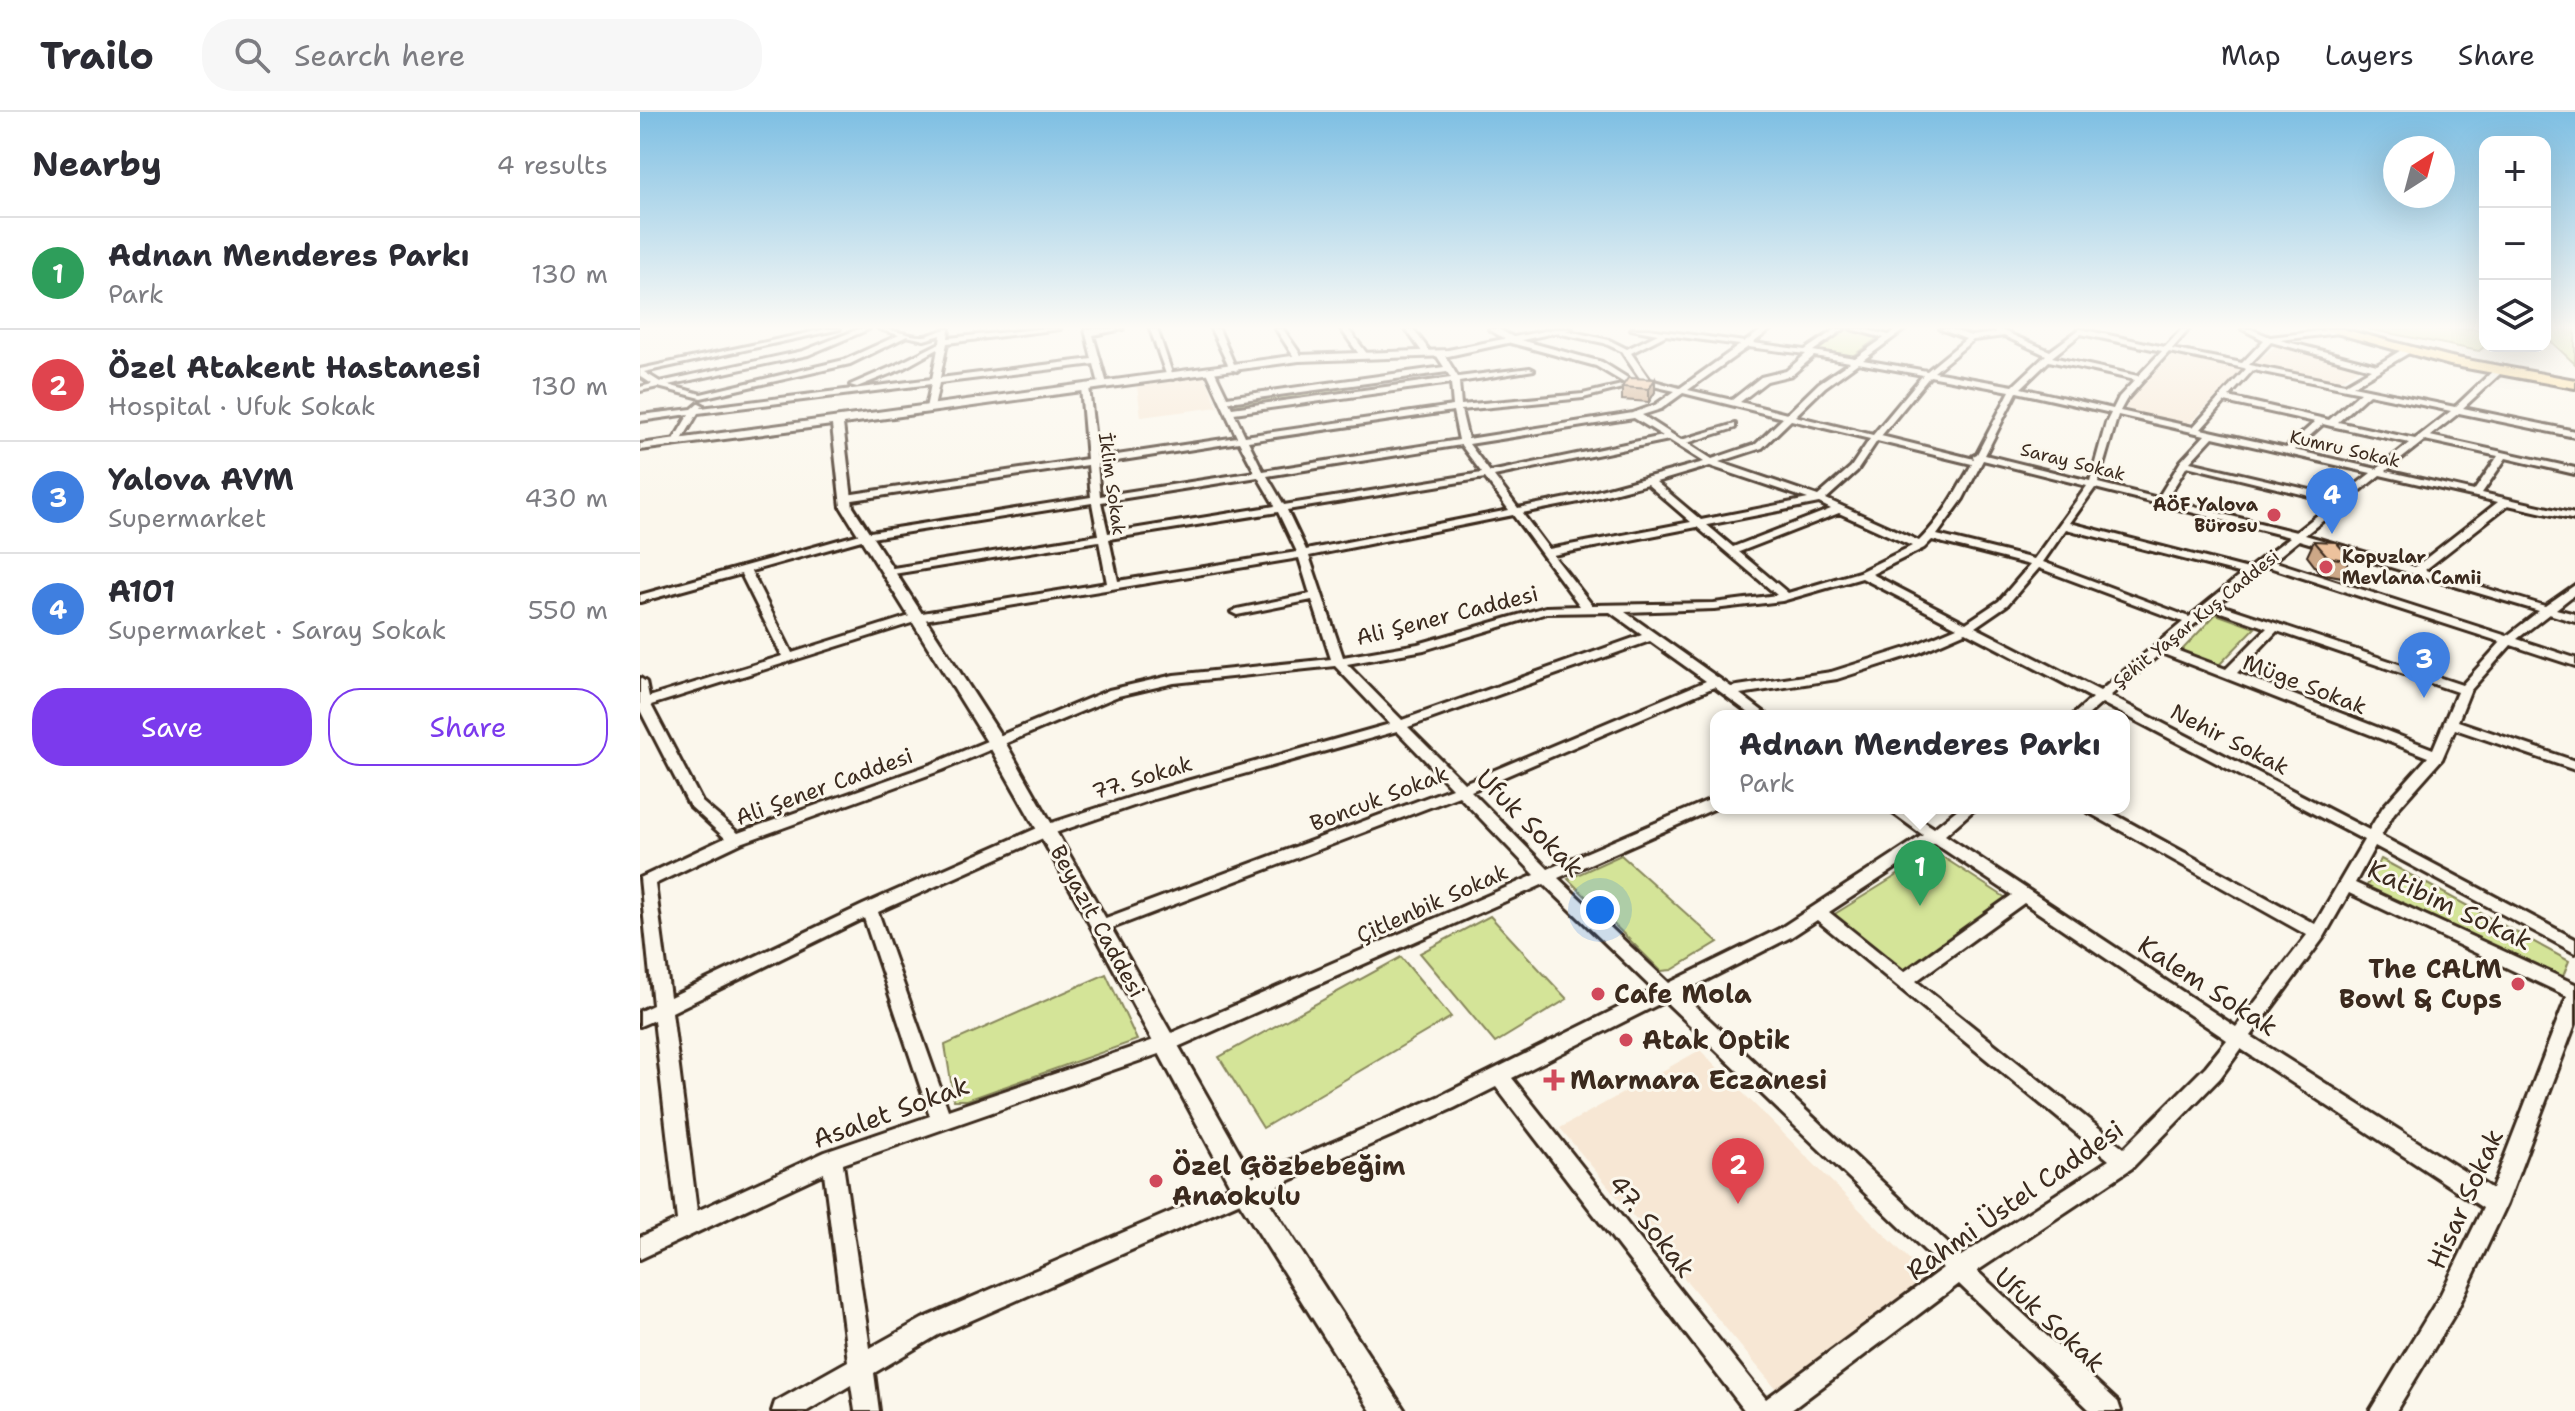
<!DOCTYPE html>
<meta charset="utf-8">
<style>
body{margin:0;font-family:"Shantell Sans",sans-serif;background:#f7f7f7;color:#2b2b33}
.controls{position:absolute;right:24px;top:24px;display:grid;overflow:hidden;border-radius:16px;box-shadow:0 8px 32px #0002}
.controls button{width:72px;height:72px;display:grid;place-items:center;padding:0;border:0;border-bottom:2px solid #e1e1e2;background:#fff;color:#2b2b33;font:40px sans-serif}
.compass{position:absolute;left:1743px;top:24px;width:72px;height:72px;border-radius:50%;background:#fff;box-shadow:0 8px 32px #0002;rotate:36deg}
.you{position:absolute;left:960px;top:798px;width:28px;height:28px;margin:-20px;border:6px solid #fff;border-radius:50%;background:#1a73e8;box-shadow:0 0 0 12px #1a73e833}
.badge{display:grid;place-items:center;width:52px;height:52px;border-radius:50%;background:#7c3aed;color:#fff;font-size:26px;font-weight:700}
.pin{position:absolute;translate:-50% -66px;filter:drop-shadow(0 2px 4px #0008)}
.pin::after{content:'';position:absolute;top:42px;width:28px;height:24px;background:inherit;clip-path:polygon(0 0,100% 0,50% 100%)}
.popup{position:absolute;left:1070px;top:598px;width:420px;height:104px;box-sizing:border-box;display:grid;place-content:center;border-radius:16px;background:#fff;filter:drop-shadow(0 2px 6px #0005);font-size:26px;white-space:nowrap;color:#7c7c81}
.popup b{font-size:30px;color:#2b2b33}
.popup::after{content:'';position:absolute;left:50%;top:100%;margin-left:-16px;border:16px solid transparent;border-top-color:#fff}
.list{margin:0;padding:0;list-style:none}
h2{display:flex;justify-content:space-between;align-items:center;height:104px;margin:0;padding:0 32px;font-size:34px}
h2 small{font-size:26px;font-weight:400;color:#7c7c81}
.list li{display:grid;grid-template-columns:52px 1fr auto;gap:24px;align-items:center;box-sizing:border-box;height:112px;padding:0 32px;border-top:2px solid #e1e1e2}
.list b{display:block;font-size:30px;white-space:nowrap}
.list p{margin:0;font-size:26px;white-space:nowrap;color:#7c7c81}
.list em{font-size:26px;font-style:normal;color:#7c7c81}
.actions{display:flex;gap:16px;padding:24px 32px}
.actions a{flex:1;padding:18px 0;border:2px solid #7c3aed;border-radius:32px;text-align:center;font-size:28px;color:#7c3aed}
.actions .main{background:#7c3aed;color:#fff}
.icon{flex:none;width:44px;height:44px;fill:none;stroke:currentColor;stroke-width:2;stroke-linecap:round;stroke-linejoin:round}
.map{position:relative;flex:none;width:1935px;height:1299px;overflow:hidden}
header{display:flex;align-items:center;gap:48px;box-sizing:border-box;height:112px;padding:0 40px;background:#fff;border-bottom:2px solid #e1e1e2}
header strong{font-size:38px}
nav{display:flex;gap:44px;margin-inline-start:auto;font-size:28px}
.search{width:560px;height:72px;background:#f7f7f7;display:flex;align-items:center;gap:20px;box-sizing:border-box;padding:0 28px;border-radius:32px;color:#7c7c81;font-size:30px}
main{display:flex}
aside{flex:1;background:#fff}
.map>svg:first-child{display:block}
.built{fill:#f7e7d4}
.green{fill:#d4e498;stroke:#88875b;stroke-width:2}
.lines{fill:none;stroke-linecap:round;stroke-linejoin:round}
.minor-casing{stroke:#3b2a1e;stroke-width:6}
.tertiary-casing{stroke:#3b2a1e;stroke-width:6}
.primary-casing{stroke:#3b2a1e;stroke-width:6}
.minor{fill:#fbf7ec;fill-rule:evenodd}
.tertiary{fill:#fbf7ec;fill-rule:evenodd}
.primary{fill:#fedd96;fill-rule:evenodd}
.wall{fill:#cca787;stroke:#3b2a1e;stroke-width:2}
.shaded-wall{fill:#a6886e;stroke:#3b2a1e;stroke-width:2}
.building{fill:#edc29d;stroke:#3b2a1e;stroke-width:2}
.poi-dot{fill:#d1495b;stroke:#fbf7ec;stroke-width:3}
.labels{text-anchor:middle;stroke-width:6;stroke-linejoin:round;paint-order:stroke}
.far-street-label{font-size:18px;fill:#3b2a1e;stroke:#fbf7ec}
.far-poi-label{font-size:18px;font-weight:bold;fill:#3b2a1e;stroke:#fbf7ec;text-anchor:end}
.street-label{font-size:22px;fill:#3b2a1e;stroke:#fbf7ec}
.near-street-label{font-size:26px;fill:#3b2a1e;stroke:#fbf7ec}
.near-poi-label{font-size:26px;font-weight:bold;fill:#3b2a1e;stroke:#fbf7ec;text-anchor:start}
</style>
<header>
<strong>Trailo</strong>
<div class="search"><svg class="icon" aria-label="search" viewBox="0 0 24 24"><circle cx="10" cy="10" r="6"/><path d="M15 15l6 6"/></svg>Search here</div>
<nav><a>Map</a><a>Layers</a><a>Share</a></nav>
</header>
<main>
<aside>
<h2>Nearby<small>4 results</small></h2>
<ul class="list">
<li><span class="badge" style="background:#2e9e5b">1</span><div><b>Adnan Menderes Parkı</b><p>Park</p></div><em>130 m</em></li>
<li><span class="badge" style="background:#e0444e">2</span><div><b>Özel Atakent Hastanesi</b><p>Hospital · Ufuk Sokak</p></div><em>130 m</em></li>
<li><span class="badge" style="background:#3f7fe0">3</span><div><b>Yalova AVM</b><p>Supermarket</p></div><em>430 m</em></li>
<li><span class="badge" style="background:#3f7fe0">4</span><div><b>A101</b><p>Supermarket · Saray Sokak</p></div><em>550 m</em></li>
</ul>
<div class="actions"><a class="main">Save</a><a>Share</a></div>
</aside>
<div class="map">
<svg width="1935" height="1299" viewBox="0 0 1935 1299">
<rect width="100%" height="100%" fill="#fbf7ec"/>
<filter id="ink" filterUnits="userSpaceOnUse"><feTurbulence type="fractalNoise" baseFrequency=".0125" numOctaves="2"/><feDisplacementMap in="SourceGraphic" scale="16" xChannelSelector="R" yChannelSelector="G"/><feConvolveMatrix kernelMatrix="1 2 1 2 8 2 1 2 1" color-interpolation-filters="sRGB"/></filter>
<g filter="url(#ink)">
<path class="built" d="M1638,232L1723,254L1696,271L1612,253Z
M1532,243L1604,257L1549,312L1486,299L1487,289Z
M565,264L578,295L501,305L497,274Z
M1060,938L1289,1167L1136,1277L920,1016Z"/>
<path class="green" d="M1206,217L1239,225L1211,245L1174,239Z
M1728,217H1833L1845,219V234L1839,239Z
M1905,217H1935V252L1905,224Z
M704,274L709,280L596,296L593,289Z
M1576,502L1615,516L1579,553L1541,539Z
M1295,740L1366,786L1265,860L1193,803Z
M981,743L1078,830L1032,858L1021,859L928,767Z
M1741,747L1929,849L1920,872L1724,779Z
M850,804L927,887L855,931L780,841Z
M761,845L811,905L623,1016L579,945Z
M466,862L497,928L327,988H314L305,933Z"/>
<g class="lines">
<g class="minor-casing">
<path id="minor" d="M186,217H200L4,260L20,270L163,239L219,217H229L168,243L28,273L61,282L204,248L259,223L239,217C254,217 270,225 284,224C294,223 300,217 309,217L308,226L397,217H420L307,231L300,266L452,247L445,217H483L453,223L467,272L463,274L459,272L454,252L299,271L294,296L290,299L286,296L291,272L58,301L40,331L37,332L33,329L49,302L0,309V303L52,297L59,291L63,293L61,296L292,267L298,237L262,257L217,275L210,273L256,253L300,231L301,223L284,228L267,224L210,252L61,286L18,275L0,279V275L12,272L0,264V257Z
M510,217H517L534,267L527,265Z
M571,217H579L597,259L590,257Z
M636,217H643L663,246L662,248H656Z
M701,217H708L728,243L727,245H721Z
M766,217H773L792,242L791,244H785Z
M849,217H858L877,227L962,250L994,270L1002,271L943,286L821,298L828,327L993,301L1015,293L1035,279L1004,272L981,239L964,231L917,221L920,217L969,228L987,237L1018,222L991,217H1009L1105,230L1123,217H1131L1113,231L1165,238L1196,217H1204L1173,239L1215,246L1244,226L1211,217H1223L1249,223L1257,217H1265L1223,248L1287,259L1326,227L1300,217H1310L1331,224L1356,221L1354,219L1358,217L1410,239L1440,217L1525,235L1542,217H1549L1532,237L1602,251L1624,228L1602,217H1611L1630,225L1696,217L1699,221L1640,228L1737,253L1763,237H1769V241L1713,274L1815,295L1855,257H1861V261L1823,296L1935,319V325L1819,301L1790,324L1935,356V362L1866,346L1842,381L1935,402V408L1868,393L1785,458L1905,494L1935,473V482L1916,497L1935,502V510L1909,502L1877,527L1935,546V554L1871,533L1830,579L1818,609L1935,649V658L1815,617L1802,647L1754,701L1741,724L1935,827V841L1735,734L1715,771L1935,872V912L1867,1092L1817,1198L1756,1299H1730L1801,1182L1843,1096L1601,937L1580,966L1492,1056L1337,1159L1478,1290L1481,1299H1451L1319,1172L1150,1299H1105L856,975L814,996L298,1223L234,1261L239,1299H215L211,1273L167,1299H132L135,1290L208,1249L184,1061L0,1147V1125L37,1108L14,908L0,914V899L13,893L0,766L85,726L49,693L0,598V566L6,570L9,585L142,544L101,462L0,490V483L224,421L451,385L448,353L206,389L201,386L206,383L447,347L441,275L445,273L449,275L457,346L597,325L567,260L571,258L575,260L587,285L804,255L795,241L799,239H802L818,265L890,256L894,258L819,270L821,293L943,282L986,272L956,254L871,231ZM1441,222L1522,239L1498,264L1412,245ZM1026,223L1100,233L1040,276L1010,268L991,241ZM1364,224L1406,243L1373,274L1294,260L1333,228ZM1631,230L1731,257L1705,272L1609,253ZM1108,235L1166,242L1146,259L1121,265L1092,288L1048,278ZM1529,240L1604,256L1606,257L1553,315L1480,299L1486,288ZM1174,244L1210,250L1179,271L1147,302L1100,290L1127,269L1152,263ZM1409,249L1495,268L1479,285L1473,297L1381,276ZM1218,251L1283,263L1233,323L1155,304L1185,275ZM1613,258L1706,277L1721,280L1689,308L1589,285ZM807,260L811,266L592,296L589,290ZM1290,264L1370,279L1337,342L1333,344L1334,347L1241,324ZM811,271L813,294L605,324L594,301ZM1377,280L1471,301L1466,311L1450,369L1345,343ZM1043,281L1143,306L1116,332L1072,347L1047,331L1095,316V312L1041,328L1002,303L1021,297ZM1729,282L1811,299L1775,327L1698,310ZM1585,290L1675,310L1646,336L1561,317ZM813,299L819,328L623,359L608,329ZM1478,303L1565,323L1541,349L1518,386L1458,371ZM994,306L1023,324L850,360L829,332ZM1151,308L1230,327L1211,355L1178,384L1079,350L1122,336ZM1683,312L1691,314L1770,331L1737,357L1654,338ZM1573,325L1731,361L1700,385L1550,350ZM1029,328L1064,350L938,384L878,396L854,364ZM1785,328L1858,344L1834,379L1746,359ZM1237,329L1332,352C1316,381 1301,407 1279,429L1186,387L1217,359ZM599,330L615,360L460,384L457,352ZM821,333L842,361L644,393L627,364ZM1343,348L1447,374L1394,447L1297,423L1323,387ZM1070,354L1168,387L1061,408L1016,370ZM1547,354L1694,390L1656,420L1526,388ZM1740,363L1858,390L1775,455L1665,423ZM618,365L635,394L468,421L461,390ZM845,366L869,398L666,438L647,398ZM1007,372L1051,410L909,437L882,401L939,390ZM1455,376L1650,425L1608,457L1430,411ZM452,391L458,423L247,457L242,460L247,463L459,429L467,471L276,502L152,541L111,459L225,427ZM1179,391L1191,397L1093,435L1067,413ZM638,400L657,440L478,469L469,427ZM1199,401L1272,434L1219,460L1148,481L1099,440ZM873,403L940,494L906,495L778,532L703,545L669,444ZM1057,415L1137,483L1074,491L952,493L913,443ZM1426,417L1602,462L1549,505L1403,450ZM1292,428L1390,453L1359,489L1326,511L1232,462L1284,436ZM1659,428L1899,499L1867,524L1633,449ZM659,446L670,482L597,497L591,500L597,503L672,488L691,547L534,563L469,578L292,652L98,721L62,690L11,593L278,509ZM1626,454L1861,530L1822,573L1578,492ZM1399,456L1543,510L1460,579L1335,515L1367,493ZM1222,466L1317,515L1270,535L1191,560L1091,575L985,500L1074,497L1142,489ZM1572,497L1627,516L1586,557L1528,535ZM970,500L1002,523L762,608L707,552L784,538L907,501ZM1637,519L1817,580L1793,637L1597,561ZM1326,520L1452,586L1432,604H1447L1462,591L1724,728L1675,812L1463,696H1444L1446,699L1667,823L1596,915L1305,723L1336,696H1319L1294,716L1263,696H1246L1283,723L1139,817L1029,871L918,766L1076,696V685L908,757L831,679L1074,575L1113,604H1129L1100,582L1197,567L1278,541ZM1010,529L1066,569L824,671L768,615ZM1521,541L1788,645L1743,695L1729,718L1470,584ZM695,554L750,612L504,681L402,714L223,793L30,885L15,772L101,731L302,658L478,584L534,571ZM757,619L812,676L455,810L453,814L455,818L461,820L467,818L819,684L895,763L520,926L308,998L238,800L412,722L514,687ZM1294,731L1372,783L1264,860L1189,800ZM904,772L1014,878L800,984L282,1207L230,1236L203,1052L533,937ZM1709,781L1927,884L1852,1077L1611,924L1684,825ZM1384,791L1587,928L1566,954L1484,1036L1276,869ZM224,806L290,1004L185,1040L57,1099L32,900ZM1177,808L1469,1048L1321,1144L1041,881L1151,825ZM1025,889L1303,1156L1126,1287L872,966Z"/>
</g>
<g class="tertiary-casing">
<path id="tertiary" d="M914,217H932L808,244L659,249L203,312L213,395L365,630L616,1070L765,1299H731L598,1088L434,783L347,630L201,395L192,313L0,338V332L659,243L808,238Z"/>
</g>
<g class="primary-casing">
<path id="primary" d="M1682,217H1702L1811,245L1935,268V276L1810,253Z"/>
</g>
<use href="#minor" class="minor"/>
<use href="#tertiary" class="tertiary"/>
<use href="#primary" class="primary"/>
</g>
<path class="wall" d="M1015,267V280L1009,290L982,288V275Z
M1674,429L1710,446L1702,465L1680,461L1667,444Z"/>
<path class="shaded-wall" d="M1015,267V280L1009,290V277Z"/>
<path class="building" d="M988,266L1015,267L1009,277L982,275Z
M1674,429L1696,430L1710,446H1707L1710,449L1688,445Z"/>
</g>
<linearGradient id="sky" x2="0" y2="1"><stop stop-color="#7ebfe3"/><stop offset="0.54" stop-color="#fdfbf6"/><stop offset="1" stop-color="#fdfbf6" stop-opacity="0"/></linearGradient>
<rect width="1935" height="399" fill="url(#sky)"/>
<g class="poi-dot">
<circle cx="1634" cy="403" r="8"/>
<circle cx="1686" cy="455" r="8"/>
<circle cx="1878" cy="872" r="8"/>
<circle cx="958" cy="882" r="8"/>
<circle cx="986" cy="928" r="8"/>
<path d="M910 956h8v8h8v8h-8v8h-8v-8h-8v-8h8z"/>
<circle cx="516" cy="1069" r="8"/>
</g>
<g class="labels">
<g class="far-street-label">
<text transform="translate(1705 337) rotate(13)" y="6">Kumru Sokak</text>
<text transform="translate(1433 350) rotate(14)" y="6">Saray Sokak</text>
<text transform="translate(472 372) rotate(82)" y="6">İklim Sokak</text>
<text transform="translate(1556 507) rotate(-39)" y="6">Şehit Yaşar Kuş Caddesi</text>
</g>
<g class="far-poi-label">
<text x="1618" y="399">AÖF Yalova<tspan x="1618" dy="21">Bürosu</tspan></text>
<text x="1702" y="451" text-anchor="start">Kopuzlar<tspan x="1702" dy="21">Mevlana Camii</tspan></text>
</g>
<g class="street-label">
<text transform="translate(807 503) rotate(-14)" y="8">Ali Şener Caddesi</text>
<text transform="translate(1665 572) rotate(21)" y="8">Müge Sokak</text>
<text transform="translate(1590 627) rotate(27)" y="8">Nehir Sokak</text>
<text transform="translate(502 665) rotate(-17)" y="8">77. Sokak</text>
<text transform="translate(184 674) rotate(-20)" y="8">Ali Şener Caddesi</text>
<text transform="translate(739 686) rotate(-21)" y="8">Boncuk Sokak</text>
<text transform="translate(792 791) rotate(-24)" y="8">Çitlenbik Sokak</text>
<text transform="translate(458 809) rotate(61)" y="8">Beyazıt Caddesi</text>
</g>
<g class="near-street-label">
<text transform="translate(890 711) rotate(45)" y="9">Ufuk Sokak</text>
<text transform="translate(1810 793) rotate(25)" y="9">Katibim Sokak</text>
<text transform="translate(1568 874) rotate(33)" y="9">Kalem Sokak</text>
<text transform="translate(251 1000) rotate(-20)" y="9">Asalet Sokak</text>
<text transform="translate(1825 1087) rotate(-66)" y="9">Hisar Sokak</text>
<text transform="translate(1375 1088) rotate(-35)" y="9">Rahmi Üstel Caddesi</text>
<text transform="translate(1012 1114) rotate(52)" y="9">47. Sokak</text>
<text transform="translate(1410 1208) rotate(43)" y="9">Ufuk Sokak</text>
</g>
<g class="near-poi-label">
<text x="1862" y="866" text-anchor="end">The CALM<tspan x="1862" dy="30">Bowl &amp; Cups</tspan></text>
<text x="974" y="891">Cafe Mola</text>
<text x="1002" y="937">Atak Optik</text>
<text x="930" y="977">Marmara Eczanesi</text>
<text x="532" y="1063">Özel Gözbebeğim<tspan x="532" dy="30">Anaokulu</tspan></text>
</g>
</g>
</svg>
<div class="controls">
<button>+</button>
<button>−</button>
<button><svg class="icon" aria-label="layers" viewBox="0 0 24 24"><path d="M12 4l9 5-9 5-9-5zM3 14l9 5 9-5"/></svg></button>
</div>
<svg class="compass" viewBox="-18 -18 36 36"><path d="M0-13l5 13h-10z" fill="#e53935"/><path d="M0 13l5-13h-10z" fill="#7c7c81"/></svg>
<div class="you"></div>
<div class="pin badge" style="left:1280px;top:794px;background:#2e9e5b">1</div>
<div class="popup"><b>Adnan Menderes Parkı</b>Park</div>
<div class="pin badge" style="left:1098px;top:1092px;background:#e0444e">2</div>
<div class="pin badge" style="left:1784px;top:586px;background:#3f7fe0">3</div>
<div class="pin badge" style="left:1692px;top:422px;background:#3f7fe0">4</div>
</div>
</main>
